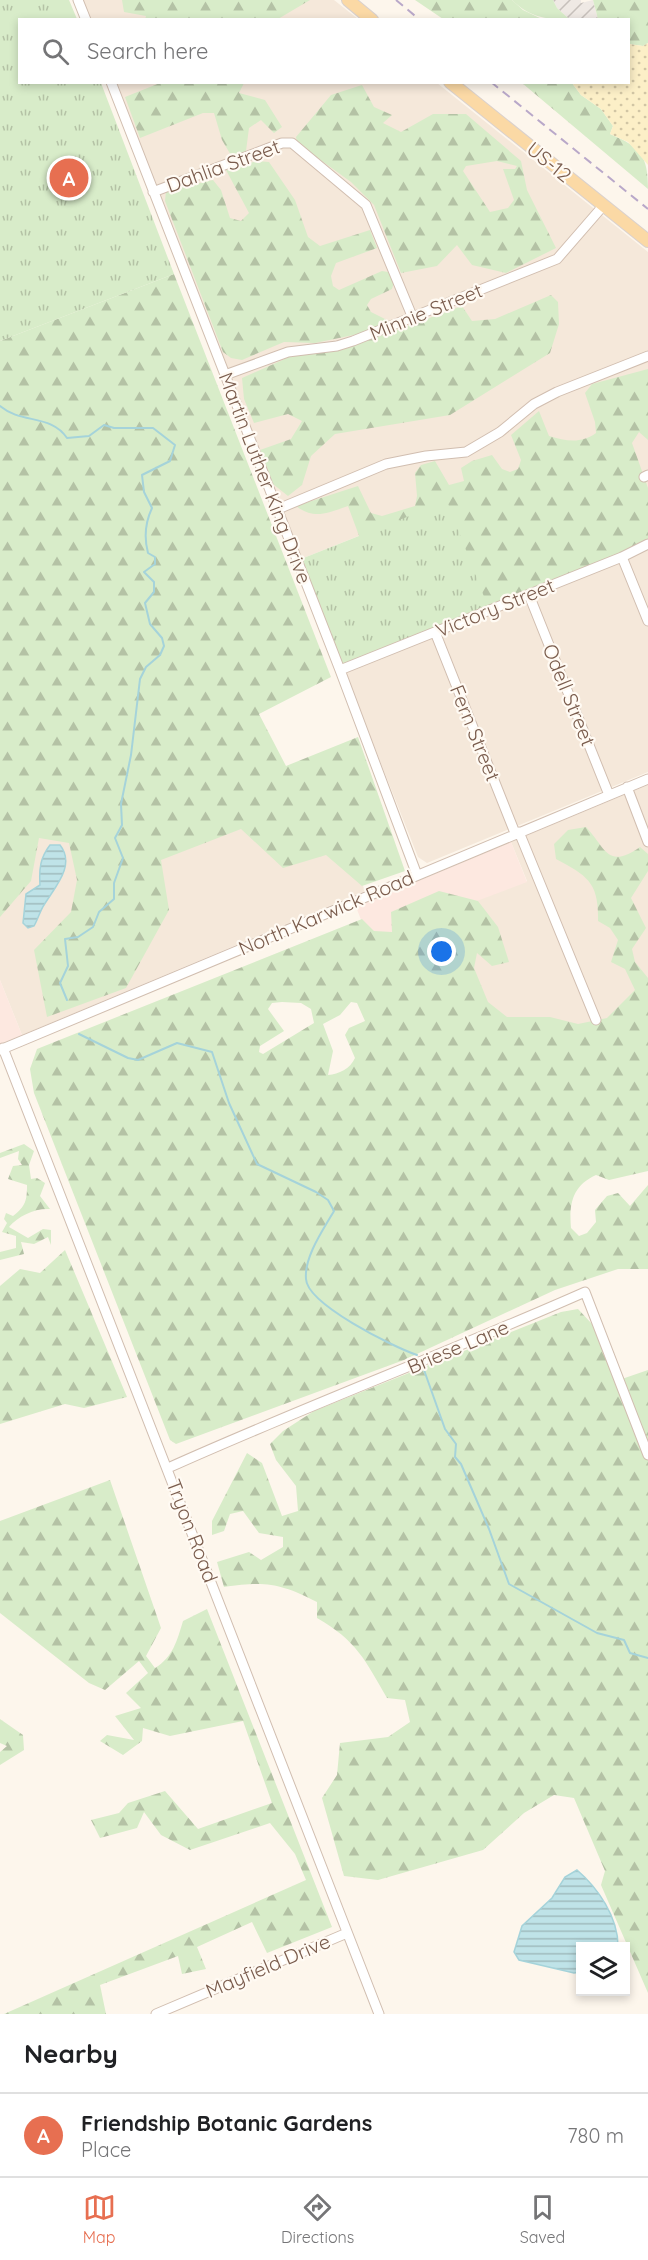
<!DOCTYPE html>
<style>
body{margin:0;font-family:Quicksand,sans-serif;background:#f2f2f2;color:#202124}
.controls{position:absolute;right:18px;bottom:18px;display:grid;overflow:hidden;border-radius:0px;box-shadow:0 3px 9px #0003}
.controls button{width:54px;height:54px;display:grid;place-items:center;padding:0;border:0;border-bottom:2px solid #e0e0e0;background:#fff;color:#202124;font:30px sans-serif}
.you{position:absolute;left:442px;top:952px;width:21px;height:21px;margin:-15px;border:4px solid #fff;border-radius:50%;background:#1a73e8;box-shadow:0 0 0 9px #1a73e833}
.badge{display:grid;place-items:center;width:39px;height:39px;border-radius:50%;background:#e76f51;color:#fff;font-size:20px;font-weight:700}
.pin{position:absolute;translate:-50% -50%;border:3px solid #fff;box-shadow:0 2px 6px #0006}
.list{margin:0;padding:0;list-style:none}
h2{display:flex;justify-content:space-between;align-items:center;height:78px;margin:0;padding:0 24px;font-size:26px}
h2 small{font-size:20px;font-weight:400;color:#757577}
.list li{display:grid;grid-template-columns:39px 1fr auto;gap:18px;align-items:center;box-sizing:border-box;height:84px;padding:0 24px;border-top:2px solid #e0e0e0}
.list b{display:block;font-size:22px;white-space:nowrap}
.list p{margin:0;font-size:20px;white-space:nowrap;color:#757577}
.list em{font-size:20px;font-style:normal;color:#757577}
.icon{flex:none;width:33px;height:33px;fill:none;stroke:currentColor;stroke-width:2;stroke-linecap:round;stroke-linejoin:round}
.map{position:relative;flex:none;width:648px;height:2014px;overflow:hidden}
.search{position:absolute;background:#fff;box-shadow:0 3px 9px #0003;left:18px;right:18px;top:18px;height:66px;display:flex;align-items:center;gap:15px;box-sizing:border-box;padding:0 21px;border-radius:0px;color:#757577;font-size:22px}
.sheet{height:162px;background:#fff}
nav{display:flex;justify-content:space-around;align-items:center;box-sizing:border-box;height:84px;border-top:2px solid #e0e0e0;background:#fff;font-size:16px;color:#757577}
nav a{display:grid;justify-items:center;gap:3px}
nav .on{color:#e76f51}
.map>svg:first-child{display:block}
.residential{fill:#f5e8da}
.commercial{fill:#fde8e0}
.industrial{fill:url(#industrial-furrows)}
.grass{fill:#d8ecc9}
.forest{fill:url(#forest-firs);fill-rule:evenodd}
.sand{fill:url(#sand-dots)}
.park{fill:url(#park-tufts)}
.water{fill:url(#water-rules);stroke:#a5d3da;stroke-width:1.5}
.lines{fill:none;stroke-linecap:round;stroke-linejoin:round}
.stream{stroke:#a5d3da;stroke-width:2}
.minor-casing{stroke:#d1beb0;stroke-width:11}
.major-casing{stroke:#dad1cd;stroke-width:14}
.minor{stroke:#fff;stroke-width:9}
.major{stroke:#fbd9a5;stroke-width:12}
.rail{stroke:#b9a8c9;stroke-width:2;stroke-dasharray:9 6;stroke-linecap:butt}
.labels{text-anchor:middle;stroke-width:4.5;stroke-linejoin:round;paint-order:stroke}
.street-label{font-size:20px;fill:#7a5c4d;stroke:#fffaf3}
</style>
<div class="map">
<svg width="648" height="2014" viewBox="0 0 648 2014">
<defs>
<pattern id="industrial-furrows" width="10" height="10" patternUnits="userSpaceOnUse" patternTransform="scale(1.5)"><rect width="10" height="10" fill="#efe9e4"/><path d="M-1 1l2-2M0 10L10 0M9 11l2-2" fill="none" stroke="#c7c0bb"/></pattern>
<pattern id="forest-firs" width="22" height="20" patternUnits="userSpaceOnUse" patternTransform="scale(1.5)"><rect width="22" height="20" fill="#d8ecc9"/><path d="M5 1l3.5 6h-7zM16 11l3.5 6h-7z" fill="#b4c2a5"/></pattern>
<pattern id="sand-dots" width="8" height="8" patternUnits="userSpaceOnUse" patternTransform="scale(1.5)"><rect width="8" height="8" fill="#fcefc7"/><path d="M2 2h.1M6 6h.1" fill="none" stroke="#d1c5a4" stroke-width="1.8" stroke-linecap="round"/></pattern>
<pattern id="park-tufts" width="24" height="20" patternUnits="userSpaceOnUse" patternTransform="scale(1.5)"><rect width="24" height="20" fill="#d8ecc9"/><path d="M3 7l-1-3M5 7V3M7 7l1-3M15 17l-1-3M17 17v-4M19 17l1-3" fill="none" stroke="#b4c2a5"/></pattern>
<pattern id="water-rules" width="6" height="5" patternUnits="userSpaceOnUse" patternTransform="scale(1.5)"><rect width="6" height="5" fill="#bfe3e8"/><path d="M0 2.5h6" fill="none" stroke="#a0bbbe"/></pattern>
</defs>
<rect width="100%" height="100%" fill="#fdf6ec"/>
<path class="residential" d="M82,0H334L358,19H90Z
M114,83H437L648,252V772L427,863L418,857L342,665L446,501L301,559Z
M317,773L365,891L22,1035L0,980V858L32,827Z
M648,785V1047L480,1111L413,925L527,881L511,842Z"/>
<path class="commercial" d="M511,842L527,882L413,925L371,945L356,907Z
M0,980L22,1035L0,1044Z"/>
<path class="industrial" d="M553,0H581V3L593,0L598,19H569L557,8Z"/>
<path class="grass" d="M512,0H553L557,8L569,19C545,20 530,17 512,0Z"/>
<path class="forest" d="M122,0H310L278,19L145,20L146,16L124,12Z
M415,0H512L523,10L542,19H443Z
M593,0H648V43L643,46L629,44L628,20L598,19Z
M160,83H244L239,93L265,100L282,127L274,133L261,120L249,128L246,151L232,157L222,140L214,113H203L140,138L125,97Z
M522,83H572L581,95L601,109L613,126L610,134C641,147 648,156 648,189Z
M362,85L374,107L392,115L383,123L401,132L433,114H466L521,161L527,190L556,248L506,273L472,265L457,245L437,266L401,273L374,205L351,182L297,143L296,137L331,95ZM497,161L517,166L515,169H503L514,200L508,208L490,212L463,171L466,166Z
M257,161L269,162L295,200L308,237L320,246L370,230L377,248L336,263L331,276L333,286L339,290L382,271L388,272L394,282L392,289L371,299L367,305L371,312L391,322L368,332L315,343L284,342L242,360L231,358L223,352L165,201L166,191L213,180L221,190L230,218L241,221L249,213L226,170Z
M174,274L331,677L259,714L286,766L358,737L405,871L362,886L326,855L283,868L241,829L161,860L169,910L126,988L47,1017L34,950L71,912L77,880L69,843L39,838L31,881L0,917V341Z
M551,295L558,302L559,324L550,353L450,415L335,434L311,456L302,485L288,496L273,484L260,450L291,439L302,421L288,414L254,423L244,399L242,378L296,354L342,350L462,306L472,321L495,319Z
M648,369V440L639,432L632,443L648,488V539L613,557L489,608L361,541L348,506C328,513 314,520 296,506L358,486L371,513L382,516L415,506L417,496L415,473L421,465L435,461L449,485L464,481L461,468L472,461L492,455L502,469L510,472L518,469L521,460L511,435L539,411L549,436C566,441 581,444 596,433L595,422L585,393L592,384Z
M586,827C606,848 607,870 640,847L648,854V871L631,898L646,928L632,949L635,962L648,978V1171L609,1180L596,1175C572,1186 569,1204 571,1228L579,1236L587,1233L596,1222L595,1210L607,1196L618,1193L630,1206L648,1185V1269H618L555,1290L404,1360L176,1444L170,1440L34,1093L30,1069L37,1049L362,919L374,931L392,932L391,912L439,891L478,901L498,927L509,962L492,966L477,953L474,968L488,1002L507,1017H550L578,1024L607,1018L635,990L625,969L611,962L618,940L610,928L598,921C599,883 588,876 556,859L554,844L568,830ZM282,1002L301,1003L311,1009L314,1023L263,1054L259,1052L260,1046L284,1031L268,1009L272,1003ZM351,1002L357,1003L365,1021L349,1028L345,1035L355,1058C350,1069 339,1074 328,1075L333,1051L323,1024L340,1015Z
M24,1144L34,1151L29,1165L31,1179L37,1178L45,1183L40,1196L50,1209C35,1208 18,1216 9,1227L28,1238L43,1229L51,1230V1245L48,1237L34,1244L21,1242L24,1254L0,1260V1252L16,1248V1236L2,1232L7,1223L4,1219L6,1213L13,1216C26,1206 27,1200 27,1185L8,1179L13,1166L22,1165L18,1159L19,1151L0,1158V1153Z
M65,1250L127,1397L84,1408L65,1404L0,1424V1286L20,1269L40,1273Z
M578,1309L592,1324L616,1381L648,1370V1993L601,1885L605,1871L574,1798L554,1795L524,1813L483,1850L378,1880L344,1876L322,1798L337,1775L340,1743L388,1737L410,1722L405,1700L387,1698C365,1660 357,1641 317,1618V1602C280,1583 265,1581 224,1587L217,1562L249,1552L261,1560L283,1547V1537L259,1533L243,1511L230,1514L224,1531L212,1535V1521L247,1453L262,1463L282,1516L298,1511L296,1486L276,1460L270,1444L283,1431L314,1411L561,1312Z
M110,1480L161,1628L146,1656L155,1668C173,1657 177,1641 183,1621L207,1609L332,1927L267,1953L252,1922L197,1947L206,1969L182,1974L178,1956L100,1985L106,2014H4L306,1880L295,1854L270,1823L190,1850L161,1835L144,1812L137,1828L100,1838L91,1820L119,1813L128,1803L165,1791L198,1829L272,1803L243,1721L170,1736L143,1728L142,1741L123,1755L100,1741L107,1735L134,1740L115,1716L141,1708L126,1693L148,1673L139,1661L105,1690L89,1683L0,1613V1521Z
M0,1719L23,1735L24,1750L0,1765V1752L7,1746L0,1743Z"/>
<path class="sand" d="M648,43V165L628,142L610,134L613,126L601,109L581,95L572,83L628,82L629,44L643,46Z"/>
<path class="park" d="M0,0H69L77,19L20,20V82L101,83L174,274L0,341Z
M447,501L488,607L342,665L301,559Z"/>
<path class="water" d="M50,845H60C76,865 55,887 44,905C40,911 38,919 34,926L28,928L23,923L26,894L40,885C39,869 40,858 50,845Z
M577,1870C598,1888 618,1917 618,1946H580V1972L574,1973L519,1960L514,1952L522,1926L552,1898L565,1877Z"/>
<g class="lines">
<path class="stream" d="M0,406C21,424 51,414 67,438L89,436L104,425L114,428H153L175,445L170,461L142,475L144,492L152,508C145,523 144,538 148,553L155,557V564L144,572L154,582V592L145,603L150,624L162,638L164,646L160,655L146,667L140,679L131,755L121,804L122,825L115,838L123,858L114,883V899L99,912L93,927L78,937L65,939L68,966L60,983L67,1000
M79,1034L128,1058L138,1060L177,1043L212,1052L229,1103L257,1164L316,1192L328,1200L334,1211C323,1230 304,1257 306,1279C307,1304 393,1347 417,1355
M424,1370L445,1429L456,1444L455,1457L461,1464L489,1529L509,1584L597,1633L624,1640L630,1653L648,1658"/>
<g class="minor-casing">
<path id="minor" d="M78,0L86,20
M111,82L340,670L417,875
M153,192L282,143H292L366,205L412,316
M225,375L288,352L337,346L353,341L557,259L603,206
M644,477L648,475
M278,509L386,464L426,456L466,452L500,432L534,404L557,392L648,356
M622,557L648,621
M529,595L609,795
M435,632L515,833
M340,670L622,557L648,544
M627,787L648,842
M519,832L596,1020
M3,1048L379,2014
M0,1050L648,779
M168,1468C306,1406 447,1353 585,1292L648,1455
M156,2014L347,1933"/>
</g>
<g class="major-casing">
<path id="major" d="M348,0L372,20
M450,82L648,241"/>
</g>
<use href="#minor" class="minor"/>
<use href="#major" class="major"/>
<path class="rail" d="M396,0L420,20
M491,82L648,209"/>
</g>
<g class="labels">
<g class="street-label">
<text transform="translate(549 162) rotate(39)" y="7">US-12</text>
<text transform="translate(223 166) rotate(-20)" y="7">Dahlia Street</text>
<text transform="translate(426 312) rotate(-22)" y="7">Minnie Street</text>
<text transform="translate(265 478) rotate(69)" y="7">Martin Luther King Drive</text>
<text transform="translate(495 608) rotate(-22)" y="7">Victory Street</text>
<text transform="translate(569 695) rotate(68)" y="7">Odell Street</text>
<text transform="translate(475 733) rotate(68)" y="7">Fern Street</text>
<text transform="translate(326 913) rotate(-23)" y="7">North Karwick Road</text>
<text transform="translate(458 1347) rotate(-23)" y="7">Briese Lane</text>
<text transform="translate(192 1531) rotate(69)" y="7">Tryon Road</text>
<text transform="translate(268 1966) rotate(-23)" y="7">Mayfield Drive</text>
</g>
</g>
</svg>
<div class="controls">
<button><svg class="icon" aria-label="layers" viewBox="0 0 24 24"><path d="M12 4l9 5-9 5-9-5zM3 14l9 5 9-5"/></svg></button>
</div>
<div class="you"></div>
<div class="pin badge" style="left:69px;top:178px">A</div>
<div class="search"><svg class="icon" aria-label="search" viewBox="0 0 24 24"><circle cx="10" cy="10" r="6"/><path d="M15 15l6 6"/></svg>Search here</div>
</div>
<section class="sheet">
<h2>Nearby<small></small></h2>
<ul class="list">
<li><span class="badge">A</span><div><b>Friendship Botanic Gardens</b><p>Place</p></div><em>780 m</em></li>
</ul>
</section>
<nav>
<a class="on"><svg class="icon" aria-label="map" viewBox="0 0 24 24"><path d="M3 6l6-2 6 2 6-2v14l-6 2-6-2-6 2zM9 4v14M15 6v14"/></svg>Map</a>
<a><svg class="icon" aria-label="directions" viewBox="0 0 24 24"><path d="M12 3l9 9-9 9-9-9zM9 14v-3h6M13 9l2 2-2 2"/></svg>Directions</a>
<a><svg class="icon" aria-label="saved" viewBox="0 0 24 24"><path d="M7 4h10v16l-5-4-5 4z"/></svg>Saved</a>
</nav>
